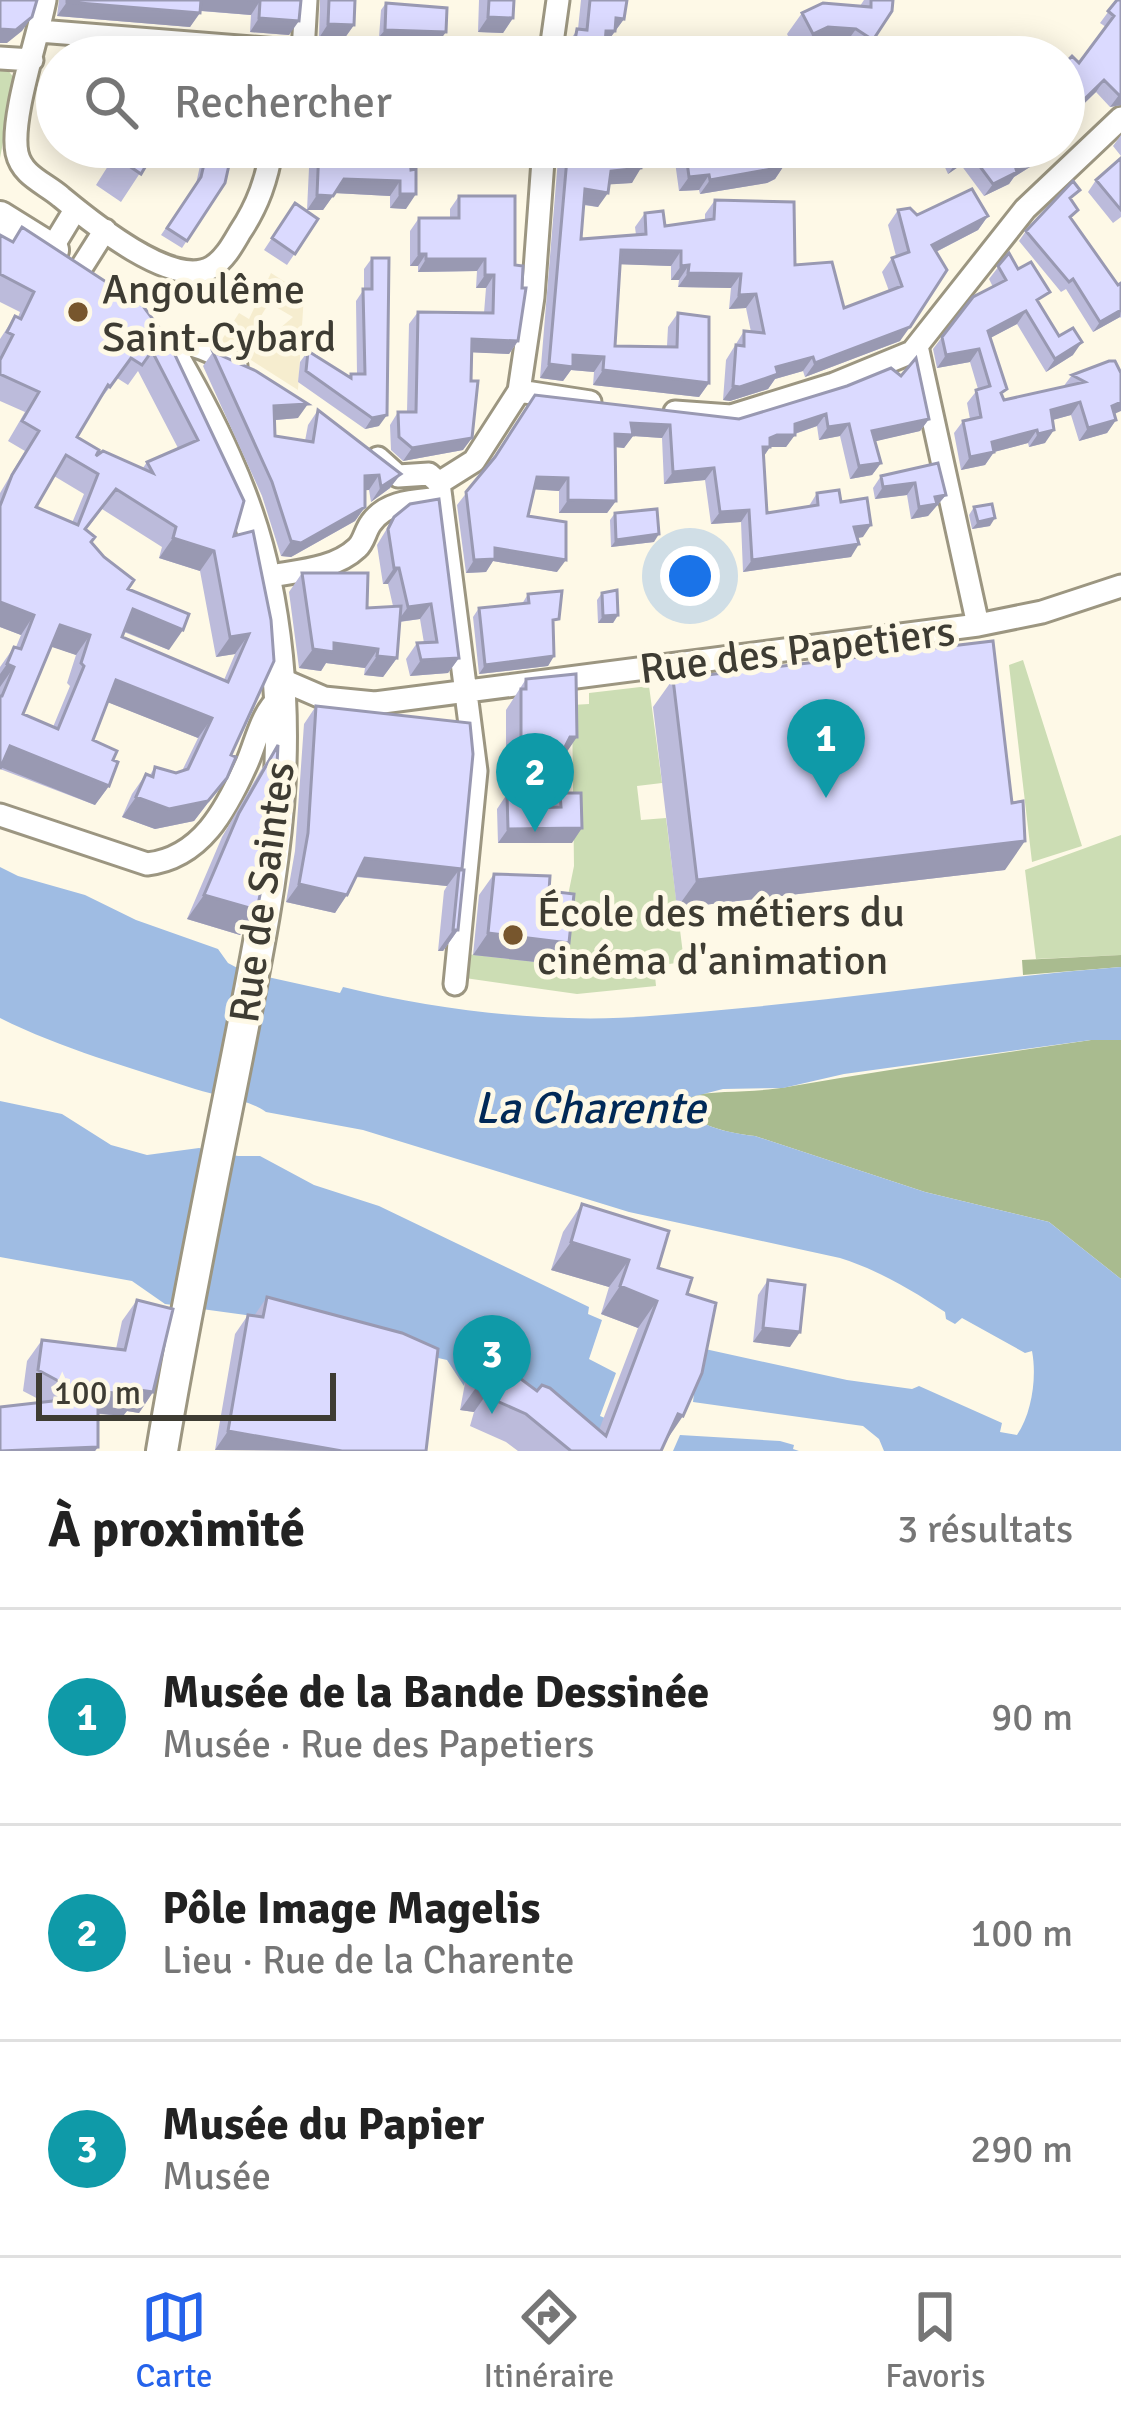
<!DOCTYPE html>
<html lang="fr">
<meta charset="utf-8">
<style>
body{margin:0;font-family:Signika,sans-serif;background:#f6f6f6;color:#222}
.scale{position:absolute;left:36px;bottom:30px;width:300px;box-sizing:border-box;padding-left:12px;border:6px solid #3e3c33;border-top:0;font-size:33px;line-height:42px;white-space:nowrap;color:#3e3c33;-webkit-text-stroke:9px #fef9e7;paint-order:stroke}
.you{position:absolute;left:690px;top:576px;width:42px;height:42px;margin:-30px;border:9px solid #fff;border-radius:50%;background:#1a73e8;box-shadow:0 0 0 18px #1a73e833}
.badge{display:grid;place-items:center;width:78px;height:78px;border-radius:50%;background:#2563eb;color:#fff;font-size:39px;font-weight:700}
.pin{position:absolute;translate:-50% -99px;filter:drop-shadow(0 3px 6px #0008)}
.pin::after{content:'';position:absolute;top:63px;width:42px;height:36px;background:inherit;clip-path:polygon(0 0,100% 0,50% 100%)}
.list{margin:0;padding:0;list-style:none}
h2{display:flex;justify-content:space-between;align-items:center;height:156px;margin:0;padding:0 48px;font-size:51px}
h2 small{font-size:39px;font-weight:400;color:#767676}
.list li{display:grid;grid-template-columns:78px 1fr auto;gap:36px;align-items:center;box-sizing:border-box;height:216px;padding:0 48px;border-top:3px solid #e0e0e0}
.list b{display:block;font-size:45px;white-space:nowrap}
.list p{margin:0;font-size:39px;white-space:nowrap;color:#767676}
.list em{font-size:39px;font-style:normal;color:#767676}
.icon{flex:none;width:66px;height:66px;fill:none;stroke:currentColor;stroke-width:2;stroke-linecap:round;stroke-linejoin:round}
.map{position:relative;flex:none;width:1121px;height:1451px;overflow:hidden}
.search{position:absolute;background:#fff;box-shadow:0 6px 30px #0003;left:36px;right:36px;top:36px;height:132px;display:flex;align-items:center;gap:30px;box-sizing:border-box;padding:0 42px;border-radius:66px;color:#767676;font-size:45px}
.sheet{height:804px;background:#fff}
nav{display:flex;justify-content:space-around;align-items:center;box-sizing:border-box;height:168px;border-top:3px solid #e0e0e0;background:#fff;font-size:33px;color:#767676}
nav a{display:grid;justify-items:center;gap:6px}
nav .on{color:#2563eb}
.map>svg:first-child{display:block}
.built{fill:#f6edcf;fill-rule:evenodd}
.green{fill:#ccddb4}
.forest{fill:#a9bb8f}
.water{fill:#9fbce3}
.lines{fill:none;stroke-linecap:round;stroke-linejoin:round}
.minor-casing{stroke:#9c9681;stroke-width:27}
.secondary-casing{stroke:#9c9681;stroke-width:36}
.minor{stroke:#fff;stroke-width:21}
.secondary{stroke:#fff;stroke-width:30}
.wall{fill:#bcbbdb;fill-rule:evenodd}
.shaded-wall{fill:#9999b2}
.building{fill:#dbdaff;stroke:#9999b2;stroke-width:3;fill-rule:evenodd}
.poi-dot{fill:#77562d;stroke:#fef9e7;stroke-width:4.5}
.labels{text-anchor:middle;stroke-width:10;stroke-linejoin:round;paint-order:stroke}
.poi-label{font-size:42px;fill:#3e3c33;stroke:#fef9e7;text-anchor:start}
.street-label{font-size:42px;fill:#3e3c33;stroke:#fef9e7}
.water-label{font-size:45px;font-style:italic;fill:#012957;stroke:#fef9e7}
</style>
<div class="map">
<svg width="1121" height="1451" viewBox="0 0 1121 1451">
<rect width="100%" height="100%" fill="#fef9e7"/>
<path class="built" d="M271,273L304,294L298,390L221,341L239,313L249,319ZM269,303L293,317L279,329L284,341L256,324Z"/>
<path class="green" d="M0,69H7L15,79L0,158Z
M1023,660L1082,846L1032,862L1009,665Z
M649,686L662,783L637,786L641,820L666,818L684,962L654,966L656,986L577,994L465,978L467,954L554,964L574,866L572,705L589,704V693Z
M1121,835V955L1036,959L1025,870Z"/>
<path class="forest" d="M1121,955V967L1023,975L1022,960Z
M1091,1040H1121V1279L1049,1222L925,1192L755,1136C729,1133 698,1127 680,1106L685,1096C719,1090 754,1093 787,1087C888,1069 990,1055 1091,1040Z"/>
<path class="water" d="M0,867L18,876L85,895L136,920L218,949L228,963L245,972L340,993L343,987C415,1005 494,1016 568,1018C623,1020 677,1014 732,1009C862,997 991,977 1121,967V1040H1091L844,1074L783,1088L723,1089L680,1100C690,1126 729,1133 755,1136L925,1192L1049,1222L1121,1279V1451H884L879,1439L863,1426L693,1402L697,1366L705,1349L847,1380L912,1389L919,1386L1002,1423L1000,1432L1017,1435C1032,1413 1037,1377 1032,1351L1025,1353L962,1318L955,1324L946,1319L945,1312C912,1290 878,1270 840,1258L629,1212L363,1130L266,1112C246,1098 219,1097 195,1089C129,1067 62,1049 0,1018Z
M0,1101L62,1114L111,1145L147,1155L199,1148L238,1156H260L314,1185L379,1206L589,1307L588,1314L602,1320L589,1359L616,1373L600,1416L629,1428L619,1449L502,1407L466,1379L464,1386L447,1360L253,1316L165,1304L132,1281L0,1257Z
M680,1435L780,1441L794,1445L793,1449L799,1451H673Z"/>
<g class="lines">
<g class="minor-casing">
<path id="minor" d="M45,0C38,38 10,118 17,153C22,176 45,183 61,197C90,221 174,290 212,267C225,259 233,244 240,232C258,205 267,179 272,147
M39,31L303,52L438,57
M303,52L306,0
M550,57L558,0
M0,58L32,60
M52,248L75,210
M81,268L105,230
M165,343C193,341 213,352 236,366
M917,346L978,625
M519,391L590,402
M675,412L731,416L834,384L912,352L1025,209L1121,118
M378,458L398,476L429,474L439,483
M439,483L476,771L455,984
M439,483L474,461L519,391L533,297L544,147
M265,577C295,571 334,570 357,548C364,542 365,531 371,523C387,500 417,501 441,498
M280,679L324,698L375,703L978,625L1042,612L1121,586
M0,815L147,864C201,858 226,810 247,763C257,740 261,714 280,697"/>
</g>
<g class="secondary-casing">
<path id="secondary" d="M0,217L53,250
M162,1451C184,1319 211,1188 237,1057C270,888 301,751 265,579C249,497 208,416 166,345"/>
</g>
<use href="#minor" class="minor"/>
<use href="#secondary" class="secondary"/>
</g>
<path class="wall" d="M59,0H301L289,35L250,32L251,15L200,11L190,27L57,16Z
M320,0H355L354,25L344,39L319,38Z
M479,0H514L513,18L503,33L478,32Z
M581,0H627L624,19L605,45L604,57H565L567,44L578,29Z
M864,0H893L892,11L861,57H851L841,50L813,48L798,56L787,34L802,13L860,6Z
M1117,0L1121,105L1110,107L1096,92L1064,123V64L1079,63L1106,27L1100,23Z
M386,3L441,39L379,37L381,10Z
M1121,135V156L1113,146Z
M120,147H157L121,202L96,185Z
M204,147H233L225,183L182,248L161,235L196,184Z
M310,147H389V157L410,158L406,209L390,208V196L335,193L323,210H307Z
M559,147H641L632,183L609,184L598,207L583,205L581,239L636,235L635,227L645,213L665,226L705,220V214L715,200L844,308L889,291L882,272L892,258L896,256L888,225L898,210L917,215L988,216L978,230L936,252L900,341L805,377L803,371L775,379L768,389L730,401L723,400L726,360L744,331L751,332L746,308L729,309L731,288L678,287L679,280H671V266L620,264L615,346H667L668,327L678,313L709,383L699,397L593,385L594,372L571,370L563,381L540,378Z
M673,147H783L785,164L775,179L767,183L700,194L699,190L679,191Z
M891,147H973L1049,148L1041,160L1014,177L1009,184L984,196L961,165L948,174L937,150L927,154L925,148L894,159Z
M1121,158V217L1113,223L1088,192L1096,180Z
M459,196L515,265L518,341L509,354L472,352L463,450L403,461L391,450L390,425L398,412H407L409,324L418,312L484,313L486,288H476L477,271L418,272V266H410V231L419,218H450V209Z
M1072,200V219L1118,285L1121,283V318L1120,317L1093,332L1066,289L1061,292L1019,241L1026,231Z
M295,203L318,219L287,265L264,250Z
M22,227L167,338L234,536L271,620L231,755L227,778L194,821L155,829L122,817L132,794L146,774L150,775L155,767L176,773L182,771L198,738L108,702L93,740L113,760L109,786L95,805L0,769V667L14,647H16L21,635L0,627V493L25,451L8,441L25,412L0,401V339L15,316L18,317L20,312L0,302V235L12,242ZM138,371L178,448L147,462L143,468L96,456L77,437L95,406L117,378L128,385ZM54,476L84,494L72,523L36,507ZM102,509L162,547L159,558L200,571L216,657L235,654L224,680L122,637L124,632L169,650L128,589L91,542L86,530ZM51,646L76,655L67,683L70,686L53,727L23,714Z
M1009,253L1059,336L1073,355L1046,372L1017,324L990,338L1004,400L1063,387L1072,375L1109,361L1116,420L1107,433L1079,441L1071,415L1052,420L1045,443L1029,447L1028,443L994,452L985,465L961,470L954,433L963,421L970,419L967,403L978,389L970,362L937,368L933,349L942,337L993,287L989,279Z
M372,258L379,426L365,429L298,382L300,362L308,351L349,377L351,374H357L356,301L364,289V269Z
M213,352L298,418L275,420V436L305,441L308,425L318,410L390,488L371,502L369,490H365V507L355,521L291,557L281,556L262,496L203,366Z
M847,386L929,419L920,431L875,441L881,463L872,475L850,479L840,436L819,440L817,426L795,434L786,447H770L763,457L767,513L809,506L817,493L841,502L863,537L857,538L851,557L743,572L741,522L711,524L705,480L664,484L662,438L633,436L624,448L615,447L616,501L607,513H559V491L534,489L528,516L557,572L493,561L486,572L466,573L457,505L492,460L535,395L739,419Z
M938,463L946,495L928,516L911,519L907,495L875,499L873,488L881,476Z
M974,507L990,526L972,529L969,515Z
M615,513L654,542L611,547L610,520Z
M394,517L459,658L448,673L410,676L406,659L417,643H424L420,619L400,622L397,658L383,677L364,675L365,668L326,663L321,671L299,668L289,592L302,573L367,608L393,606L388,584H383L377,545Z
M602,593L618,615L613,623H598L597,600Z
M528,594L553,628L554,656L548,666L479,674L473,617L479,608L522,604Z
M526,679L562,759H559L542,784L535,759L506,760V710Z
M673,679L1005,870L677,908L653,707Z
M316,706L462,869L458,930L443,951H438L444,891L447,886L356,877L335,913L286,902L295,851L304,724Z
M278,745L257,910L240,935L187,919L222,837L261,770Z
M560,793L572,843H498L497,809L507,794L529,808L550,807Z
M494,874L549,891L554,964L473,955L479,895Z
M582,1204L687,1294L665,1442L661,1451H518L506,1442L470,1426L474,1412L460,1410L466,1378L485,1351L537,1391L599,1430L638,1328L601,1314L609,1287L551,1270L563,1232Z
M768,1280L790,1347L753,1342L758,1295Z
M267,1297L426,1451L215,1450L235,1334L248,1315L254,1316Z
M137,1300L153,1392L139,1413L127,1411L123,1416L98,1414V1447L95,1451H0L44,1402L23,1391L27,1361L42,1340L116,1349L122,1321Z"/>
<path class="shaded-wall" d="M198,0H248L260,1L251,15L191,10Z
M67,2L200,13L190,27L57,16Z
M32,17L22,31L7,43H0V29Z
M488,17L513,18L503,33L478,32Z
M259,18L299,21L289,35L250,32Z
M616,18L624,19L605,45H596Z
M328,24L354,25L344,39L319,38Z
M828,27L856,29L841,50L813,48L798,56L813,34Z
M385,30L446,32L441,39L379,37Z
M1104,80L1096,92L1064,123V119Z
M1119,95H1121V105L1110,107Z
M480,147H508L500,159L473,158Z
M903,147H926L894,159Z
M1049,148L1041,160L1014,177L1009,184L984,196L993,184Z
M970,153L961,165L948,174L957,162Z
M785,164L775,179L767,183L700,194L710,180Z
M641,168L632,183L601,185L611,171Z
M709,175L699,190L679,191L689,177Z
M344,179L400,181L390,196L334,193Z
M585,189L608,193L598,207L575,203Z
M400,194H416L406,209L390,208Z
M317,195L333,196L323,210H307Z
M988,216L978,230L922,259L932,245Z
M621,250L681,251L671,266L611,264Z
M419,254H426L418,266H410Z
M426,259H485L477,271L418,272Z
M689,265L679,280H671L681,266Z
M688,273L741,274L731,288L678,287Z
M485,275H494L486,288H476Z
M756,294L746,308L729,309L739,295Z
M1121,310L1120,317L1093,332L1100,322Z
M1026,311L1017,324L979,344L988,331Z
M910,327L900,341L805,377L815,363Z
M472,339L518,341L509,354L463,352Z
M1082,342L1073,355L1046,372L1055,359Z
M979,349L970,362L937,368L946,355Z
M573,355L604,357L594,372L571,370L563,381L540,378L549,364Z
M813,357L803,371L775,379L768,389L730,401L723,400L733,386L776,367Z
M603,370L709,383L699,397L593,385Z
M1080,402L1071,415L1042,423L1051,410Z
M1121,402V411L1103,419L1112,406Z
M308,404L298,418L264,421L274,406Z
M826,414L817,426L791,435H795L786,447H770L762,459H754L770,438L795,424Z
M387,415L379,426L365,429L372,418Z
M929,419L920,431L864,444L872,431Z
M1116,420L1107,433L1079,441L1088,428Z
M631,423L670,425L662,438L633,436L624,448L606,446L615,434Z
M849,424L840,436L819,440L828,427Z
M1037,430L1028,443L994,452L985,465L961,470L970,457L992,442Z
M1054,430L1045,443L1029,447L1038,434Z
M472,438L463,450L403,461L412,448Z
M881,463L872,475L850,479L859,466Z
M714,468L705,480L664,484L673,472Z
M401,474L390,488L371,502L381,487Z
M379,475L369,490L355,491L365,476Z
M537,477L568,478L559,491L528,489Z
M915,483L907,495L875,499L883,487Z
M946,495L928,516L911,519L919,507L935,497Z
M568,500L616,501L607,513H559Z
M365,507L355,521L291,557L281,556L291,541Z
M749,510L741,522L711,524L720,512Z
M995,518L990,526L972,529L978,522Z
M871,525L863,537L845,540L854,527Z
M659,534L654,542L611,547L616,540Z
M173,538L214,551L200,571L159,558Z
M859,544L851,557L743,572L752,560Z
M495,548L566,560L557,572L493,561L486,572L466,573L474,560Z
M394,568H399L388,584H383Z
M0,602L34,615L21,635L0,627Z
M431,604L420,619L397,622L408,607Z
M133,609L183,630L169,650L119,629Z
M618,615L613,623H598L603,616Z
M60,625L90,635L76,655L46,645Z
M249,634L235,654L216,657L230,637Z
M334,643L378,649L365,668L326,663L321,671L299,668L313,649Z
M377,656L397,658L383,677L364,675Z
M554,656L548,666L479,674L485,665Z
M459,658L448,673L410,676L421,660Z
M7,664L14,667L0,687V674Z
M116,680L212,718L198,738L102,700Z
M570,737H577L562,759H555Z
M521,738H550L535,759L506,760Z
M10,746L109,786L95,805L0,767Z
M227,778L194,821L155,829L122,817L136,797Z
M582,828L572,843H498L508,829Z
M1025,841L1005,870L677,908L697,880Z
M365,858L462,869L459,870L447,886L352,876Z
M299,884L347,895L335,913L286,902Z
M204,895L257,910L240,935L187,919Z
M453,930H458L443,951H438Z
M488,933L569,943L554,964L473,955Z
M571,1242L629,1260L609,1287L551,1270Z
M620,1286L657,1301L638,1328L601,1314Z
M763,1328L800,1332L790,1347L753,1342Z
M480,1382L493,1385L474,1412L460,1410Z
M139,1390L153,1392L139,1413L127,1411L123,1416L84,1412L98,1391Z
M678,1414L683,1416L664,1444Z
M228,1431L342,1451L215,1450Z
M98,1447L95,1451H26L40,1448Z"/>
<path class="building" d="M0,0H37L32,17L16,30L0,29Z
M67,0H201L200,13L67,2Z
M248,0H301L299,21L259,18L260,1Z
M329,0H355L354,25L328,24Z
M489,0H514L513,18L488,17Z
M590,0H627L624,19L616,18L615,31H606L604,57H572L577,29L587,30Z
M871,0H893L892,11L873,40L856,29L828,27L813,34L802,13L823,3L871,7Z
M1117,0H1121V95H1119L1104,80L1064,119V64L1072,56L1079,63L1114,16L1108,11Z
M386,3L447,8L446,32L385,30Z
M325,53L397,56V57H324Z
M122,147H157L141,174L116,157Z
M208,147H233L225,183L187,241L167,228L201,177Z
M319,147H389V157L410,158L411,170L416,169V194H400V181L344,179L333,196L317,195Z
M568,147H641V168L611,171L608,193L585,189L581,239L646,234L645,213L663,211L665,226L714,219L715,200L794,202L795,265L832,262L844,308L902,286L892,258L909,252L898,210L910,208L917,215L972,189L988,216L932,245L947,270L910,327L815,363L813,357L776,367L778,374L740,387L733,386L736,345L744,346V331L764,333L756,294L739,295L741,274L688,273L689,265L681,266V251L621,250L615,346L677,347L678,313L709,317V383L603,370L604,357L573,355V367L549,364Z
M685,147H783L785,164L777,168L710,180L709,175L689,177Z
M950,147H1049V148L1016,169L1017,172L993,184L970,153L957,162Z
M1121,158V210L1096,180Z
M1073,181L1080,190L1070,198L1078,210L1070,217L1118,285L1121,283V310L1100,322L1073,279L1069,282L1026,231Z
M459,196H515V265L523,266L522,288H526L518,341L472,339L471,381H478L472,438L412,448L399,437L398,412H416L418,312L493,313L494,275H485V259H426V254H419V218H459Z
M295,203L318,219L295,254L272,238Z
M22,227L143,306L167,338L244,501L234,536L253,531L271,620L274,661L231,755L236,757L227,778L208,801L169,809L136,797L146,774L153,777L155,767L176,773L188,769L212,718L116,680L93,740L117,751L113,760L118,762L109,786L10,746L0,769V696H2L14,667L7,664L14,647L21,649L34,615L0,602V506L12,475L39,431L22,421L39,392L0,374V360L13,335L7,332L15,316L21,319L34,292L0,274V235L13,242ZM152,351L198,440L147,462L153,473L103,451L96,456L99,450L77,437L108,385L110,387L131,358L142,365ZM66,455L98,474L78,525L36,507ZM116,489L176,527L173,538L214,551L230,637L249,634L228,682L122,637L133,609L183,630L189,614L128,589L134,580L104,557L91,542L95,537L85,529ZM60,625L90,635L81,663L84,666L58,729L23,714Z
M1009,253L1018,269L1031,262L1050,292L1037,300L1059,336L1073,328L1082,342L1055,359L1026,311L988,331L1007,389L1001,393L1004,400L1085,382L1072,375L1109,361H1115L1121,373V402L1112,406L1116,420L1088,428L1080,402L1051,410L1054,430L1038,434L1037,430L992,442L994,452L970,457L963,421L981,417L976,390L990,386L979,349L946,355L942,337L973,297L1006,280L998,266Z
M372,258H389L387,415L372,418L306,371L308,351L351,378V374H365L363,289H372Z
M213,352L256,371L308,404L274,406L275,436L313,442L318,410L401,474L381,487L379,475L365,476V507L301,543L291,541L272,482Z
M916,358L929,419L872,431L881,463L859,466L849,424L828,427L826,414L795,424V435H777L770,438V447H763L767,513L818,505L817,493L839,490L841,502L867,498L871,525L854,527L859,544L752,560L749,510L720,512L714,468L673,472L670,425L631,423L633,435L615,434L616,501L568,500V478L537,477L528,516L566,522V560L495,548V559L474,560L466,492L495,457L535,395L739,419L847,386L891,368L901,376Z
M938,463L946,495L935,497L937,504L919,507L915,483L883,487L881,476Z
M439,499L459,658L421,660L417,643L437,642L431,604L408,607L399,568H394L388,529L394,517L410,504Z
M992,504L995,518L978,522L974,507Z
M657,509L659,534L616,540L615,513Z
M302,573H368L367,608L401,606L397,658L377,656L378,649L334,643V652L313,649Z
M617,590L618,615L603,616L602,593Z
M562,591L559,619L553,620L554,656L485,665L479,608L529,603L528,594Z
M993,641L1012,803L1023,801L1025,841L697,880L673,679Z
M576,674L577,737H570L557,763L550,738H521V689H526V679Z
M316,706L470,723L473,754L462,869L365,858L347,895L299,884L308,833Z
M278,745L274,823L257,910L204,895L239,813Z
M560,793H581L582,828L508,829L507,794H529V808L561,807Z
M459,870H464L458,930H453Z
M494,874L550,876L549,891L574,894L569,943L488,933Z
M582,1204L669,1231L658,1268L692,1278L687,1294L716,1303L702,1373L683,1416L678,1414L661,1451H571L526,1414L490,1398L493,1385L480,1382L485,1351L503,1355L502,1365L537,1391L542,1385L550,1388L606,1436L657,1301L620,1286L629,1260L571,1242Z
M768,1280L805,1285L800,1332L763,1328Z
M267,1297L402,1333L438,1349L426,1451H342L228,1431L248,1315L263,1317Z
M137,1300L173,1309L153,1392L139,1390L138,1396L98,1391V1447L0,1451V1407L88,1397L38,1370L42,1340L125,1350Z"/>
<g class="poi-dot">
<circle cx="78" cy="312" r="12"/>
<circle cx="513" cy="935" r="12"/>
</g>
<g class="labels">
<g class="poi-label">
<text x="102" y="303">Angoulême<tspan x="102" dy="48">Saint-Cybard</tspan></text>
<text x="537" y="926">École des métiers du<tspan x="537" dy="48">cinéma d'animation</tspan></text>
</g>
<g class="street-label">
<text transform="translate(797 649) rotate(-7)" y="15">Rue des Papetiers</text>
<text transform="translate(261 892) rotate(-82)" y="15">Rue de Saintes</text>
</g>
<g class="water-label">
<text x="590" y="1123">La Charente</text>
</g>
</g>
</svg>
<div class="scale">100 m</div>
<div class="you"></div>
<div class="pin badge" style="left:826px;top:798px;background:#0f9aa8">1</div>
<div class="pin badge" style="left:535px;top:832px;background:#0f9aa8">2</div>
<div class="pin badge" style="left:492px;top:1414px;background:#0f9aa8">3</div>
<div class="search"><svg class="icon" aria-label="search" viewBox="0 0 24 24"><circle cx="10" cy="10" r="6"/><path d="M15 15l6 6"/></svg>Rechercher</div>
</div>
<section class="sheet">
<h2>À proximité<small>3 résultats</small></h2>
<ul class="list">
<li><span class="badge" style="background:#0f9aa8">1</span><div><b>Musée de la Bande Dessinée</b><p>Musée · Rue des Papetiers</p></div><em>90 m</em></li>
<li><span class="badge" style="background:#0f9aa8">2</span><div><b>Pôle Image Magelis</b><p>Lieu · Rue de la Charente</p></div><em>100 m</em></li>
<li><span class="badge" style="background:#0f9aa8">3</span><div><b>Musée du Papier</b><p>Musée</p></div><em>290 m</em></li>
</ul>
</section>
<nav>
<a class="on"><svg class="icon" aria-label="map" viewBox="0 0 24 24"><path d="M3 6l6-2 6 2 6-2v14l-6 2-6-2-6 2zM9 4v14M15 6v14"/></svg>Carte</a>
<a><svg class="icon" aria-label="directions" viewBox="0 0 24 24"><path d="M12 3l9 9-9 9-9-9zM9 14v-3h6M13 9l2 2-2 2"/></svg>Itinéraire</a>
<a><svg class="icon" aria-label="saved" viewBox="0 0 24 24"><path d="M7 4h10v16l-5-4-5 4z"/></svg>Favoris</a>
</nav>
